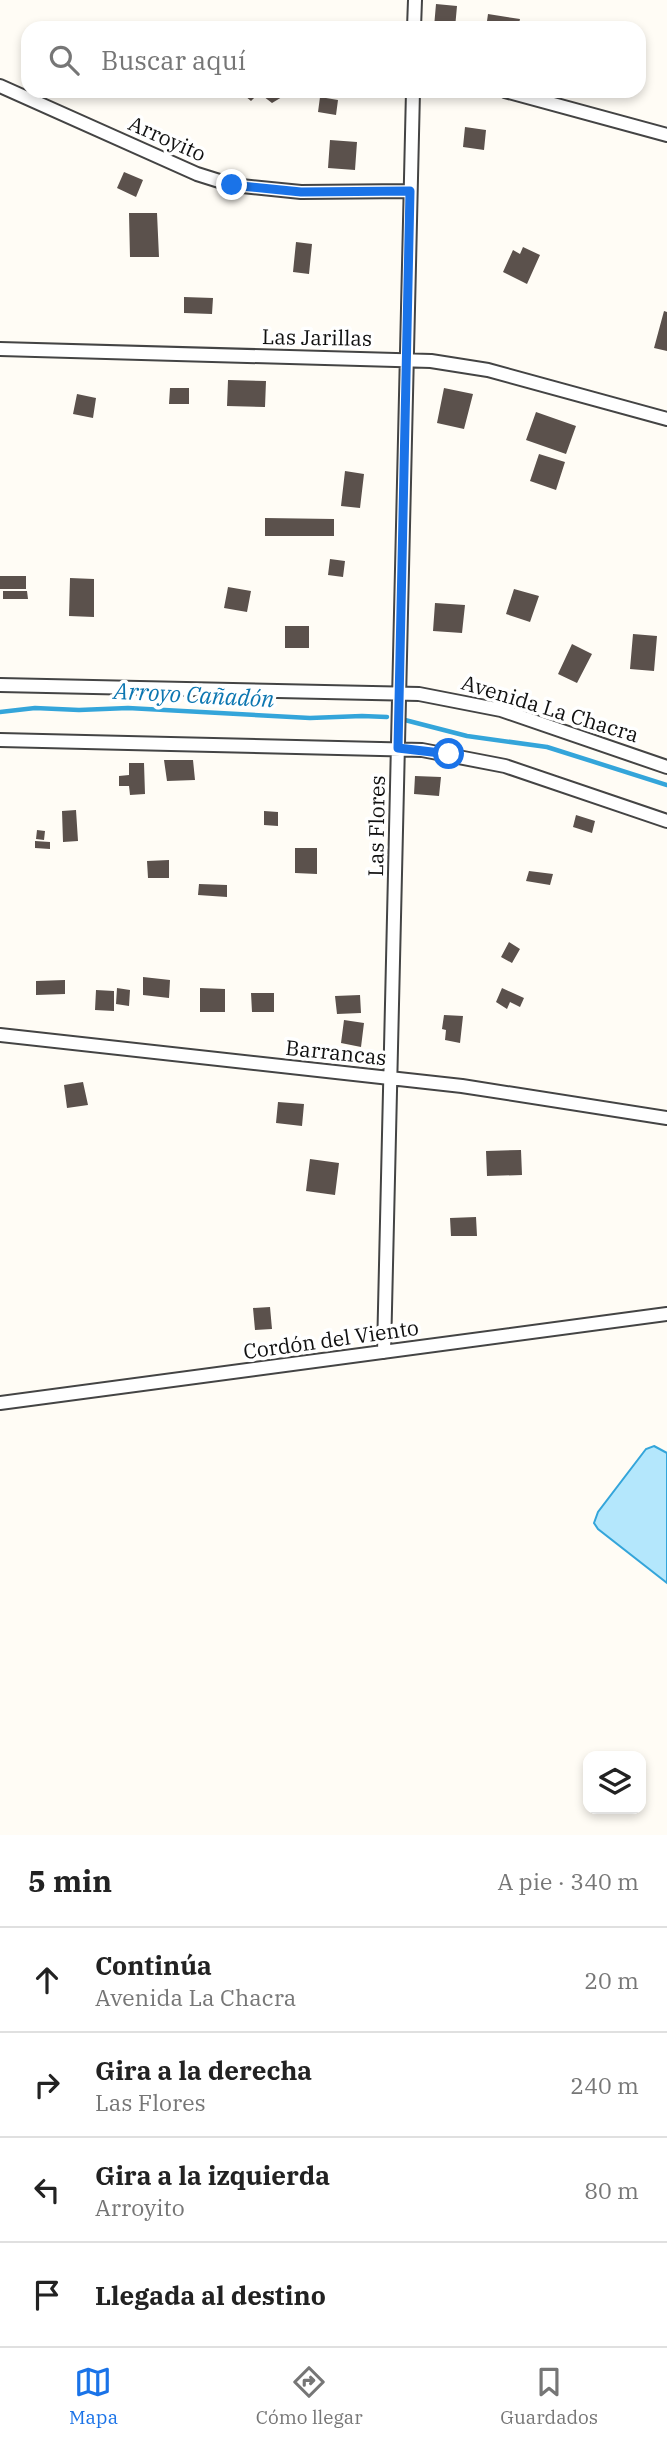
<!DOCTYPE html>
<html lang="es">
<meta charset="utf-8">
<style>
body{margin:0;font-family:"IBM Plex Serif",serif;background:#f2f2f2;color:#222}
.controls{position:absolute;right:21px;bottom:21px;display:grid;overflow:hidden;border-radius:14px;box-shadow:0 4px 10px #0003}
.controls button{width:63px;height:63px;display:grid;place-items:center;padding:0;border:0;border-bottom:2px solid #e0e0e0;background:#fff;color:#222;font:35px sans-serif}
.stop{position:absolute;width:21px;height:21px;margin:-16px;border:5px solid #1a73e8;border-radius:50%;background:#fff}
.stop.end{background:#1a73e8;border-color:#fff;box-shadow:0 2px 7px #0008}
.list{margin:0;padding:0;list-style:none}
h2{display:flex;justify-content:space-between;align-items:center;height:91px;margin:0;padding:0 28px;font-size:30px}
h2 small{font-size:23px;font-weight:400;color:#767676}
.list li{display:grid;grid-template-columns:46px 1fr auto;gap:21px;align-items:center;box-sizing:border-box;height:105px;padding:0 28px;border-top:2px solid #e0e0e0}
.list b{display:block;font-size:26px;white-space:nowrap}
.list p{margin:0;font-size:23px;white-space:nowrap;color:#767676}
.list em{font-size:23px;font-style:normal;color:#767676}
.icon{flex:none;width:38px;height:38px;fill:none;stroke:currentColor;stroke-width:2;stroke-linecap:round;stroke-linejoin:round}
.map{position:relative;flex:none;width:667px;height:1835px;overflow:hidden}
.search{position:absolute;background:#fff;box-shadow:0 4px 10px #0003;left:21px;right:21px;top:21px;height:77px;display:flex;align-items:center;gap:18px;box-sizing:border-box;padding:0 24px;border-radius:21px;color:#767676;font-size:26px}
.sheet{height:511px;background:#fff}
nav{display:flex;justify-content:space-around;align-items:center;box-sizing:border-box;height:98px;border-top:2px solid #e0e0e0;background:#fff;font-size:19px;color:#767676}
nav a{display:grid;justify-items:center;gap:4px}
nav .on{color:#1a73e8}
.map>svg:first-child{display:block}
.water{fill:#b4e7fc;stroke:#34a5da;stroke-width:2}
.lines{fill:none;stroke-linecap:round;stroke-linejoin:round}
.stream{stroke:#34a5da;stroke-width:4.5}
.building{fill:#5b514c}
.minor-casing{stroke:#444;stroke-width:16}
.minor{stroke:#fff;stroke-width:12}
.route{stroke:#1a73e8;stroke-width:9}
.labels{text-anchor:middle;stroke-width:7;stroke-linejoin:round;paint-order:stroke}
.street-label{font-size:21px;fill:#111;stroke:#fff}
.water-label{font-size:23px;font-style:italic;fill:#0c76b1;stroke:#fff}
</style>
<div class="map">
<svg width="667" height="1835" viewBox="0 0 667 1835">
<rect width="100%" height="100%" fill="#fffcf5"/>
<path class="water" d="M654,1446L667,1453V1583L598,1529L594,1523L598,1512L646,1449Z"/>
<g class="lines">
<path class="stream" d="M0,712L35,708L79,710L128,708L310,718L362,716L387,717
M401,719L467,736L547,747L667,785"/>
</g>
<path class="building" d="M436,4L457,6L455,28L434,27Z
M488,14L520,19L518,28H486Z
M239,91H282L287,94L272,103L259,93L251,101Z
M320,97L338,100L336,115L318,112Z
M465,127L486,130L484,150L463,147Z
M330,140L357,142L355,170L328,168Z
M124,172L143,180L136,197L117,188Z
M129,213H157L159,257H130Z
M296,242L312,244L309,274L293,272Z
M523,247L540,255L527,284L503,272L513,250L520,254Z
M184,297L213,298L212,314L184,313Z
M664,311L667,312V351L654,348Z
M228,380L266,381L265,407L227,406Z
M170,388H189V404H169Z
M444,388L473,394L464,429L437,423Z
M77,394L96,398L93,418L73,414Z
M536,412L576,426L566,454L526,440Z
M539,454L565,462L556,490L530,481Z
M345,471L364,474L360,508L341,506Z
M265,518L334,519V536H265Z
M330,559L345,561L343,577L328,575Z
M0,576H26V589H0Z
M70,578L94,579V617L69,616Z
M228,587L251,591L247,612L224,608Z
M514,589L539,596L530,622L506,614Z
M3,591H27L28,599H3Z
M435,603L465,605L462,633L433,631Z
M285,626H309V648H285Z
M633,634L657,636L654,671L630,669Z
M572,644L592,654L577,683L558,674Z
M164,760H193L195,780L167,781Z
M129,763H144L145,794L130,795L129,786H119V776L129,775Z
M415,776L441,777L439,796L414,794Z
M76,810L78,841L63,842L62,811Z
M264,811L278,812V826L264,825Z
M576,815L595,821L592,833L573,827Z
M37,830L45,831L44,840L36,839Z
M35,841L50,842V849L35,848Z
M295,848H317V874L295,873Z
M169,860V878H148L147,861Z
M529,871L553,874L550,885L526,881Z
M199,884L227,885V897L198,895Z
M509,942L520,949L512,963L501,957Z
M143,977L170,980L169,998L143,995Z
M65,980V994L36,995V981Z
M117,988L130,990L129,1006L116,1004Z
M200,988L225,989V1012H200Z
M502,988L524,998L520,1007L510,1002L507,1009L496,1002Z
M96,990L114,991V1011L95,1010Z
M251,993H274V1012H252Z
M360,995L361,1013L337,1014L335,996Z
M444,1015L463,1016L460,1043L445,1040L446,1030L442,1029Z
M344,1020L364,1023L361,1047L341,1043Z
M83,1082L88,1105L67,1108L64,1085Z
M278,1102L304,1104L302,1126L276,1123Z
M521,1150L522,1175L487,1176L486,1151Z
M310,1159L339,1163L335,1195L306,1191Z
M476,1217L477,1236H451L450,1218Z
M270,1307L272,1329L255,1330L253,1308Z"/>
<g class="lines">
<g class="minor-casing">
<path id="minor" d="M414,28L415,0
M0,86L197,174L232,185L301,192L410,191
M505,91L667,135
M0,349L431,361L488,370L667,419
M0,685L419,694L501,710L667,767
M0,740L422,750L505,766L667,821
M0,1035L462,1086L667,1118
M384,1352L413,91
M0,1403L667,1314"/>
</g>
<use href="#minor" class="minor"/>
</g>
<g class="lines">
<path class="route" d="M232,185L301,192L410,191L398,748L449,754"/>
</g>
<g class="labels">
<g class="street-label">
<text transform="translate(167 139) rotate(24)" y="7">Arroyito</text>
<text transform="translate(317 338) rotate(1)" y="7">Las Jarillas</text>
<text transform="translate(550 709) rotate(17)" y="7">Avenida La Chacra</text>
<text transform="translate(377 826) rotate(-89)" y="7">Las Flores</text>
<text transform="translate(336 1053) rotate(6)" y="7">Barrancas</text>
<text transform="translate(331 1340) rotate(-8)" y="7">Cordón del Viento</text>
</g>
<g class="water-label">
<text transform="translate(194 695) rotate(3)" y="8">Arroyo Cañadón</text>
</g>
</g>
</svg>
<div class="controls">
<button><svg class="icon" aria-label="layers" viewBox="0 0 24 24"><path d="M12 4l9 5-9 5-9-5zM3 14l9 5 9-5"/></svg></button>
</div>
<div class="stop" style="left:449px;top:754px"></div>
<div class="stop end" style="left:232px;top:185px"></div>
<div class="search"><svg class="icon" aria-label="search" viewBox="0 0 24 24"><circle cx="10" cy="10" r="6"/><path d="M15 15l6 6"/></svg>Buscar aquí</div>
</div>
<section class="sheet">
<h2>5 min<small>A pie · 340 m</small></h2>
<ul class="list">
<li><svg class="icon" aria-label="ahead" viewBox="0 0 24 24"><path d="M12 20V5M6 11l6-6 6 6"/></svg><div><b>Continúa</b><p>Avenida La Chacra</p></div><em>20 m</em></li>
<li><svg class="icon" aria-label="right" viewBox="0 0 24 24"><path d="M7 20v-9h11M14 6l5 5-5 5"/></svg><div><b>Gira a la derecha</b><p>Las Flores</p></div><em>240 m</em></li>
<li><svg class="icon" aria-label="left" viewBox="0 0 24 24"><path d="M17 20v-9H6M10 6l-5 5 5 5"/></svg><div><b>Gira a la izquierda</b><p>Arroyito</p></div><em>80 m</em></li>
<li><svg class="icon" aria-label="arrive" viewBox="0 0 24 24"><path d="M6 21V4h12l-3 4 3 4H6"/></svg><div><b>Llegada al destino</b></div></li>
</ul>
</section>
<nav>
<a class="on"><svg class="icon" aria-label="map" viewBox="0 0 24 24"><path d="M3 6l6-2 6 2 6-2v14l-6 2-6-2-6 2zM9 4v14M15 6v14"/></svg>Mapa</a>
<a><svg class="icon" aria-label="directions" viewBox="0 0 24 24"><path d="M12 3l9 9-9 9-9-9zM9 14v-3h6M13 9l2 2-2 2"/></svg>Cómo llegar</a>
<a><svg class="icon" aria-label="saved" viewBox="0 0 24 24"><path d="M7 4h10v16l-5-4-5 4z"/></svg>Guardados</a>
</nav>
